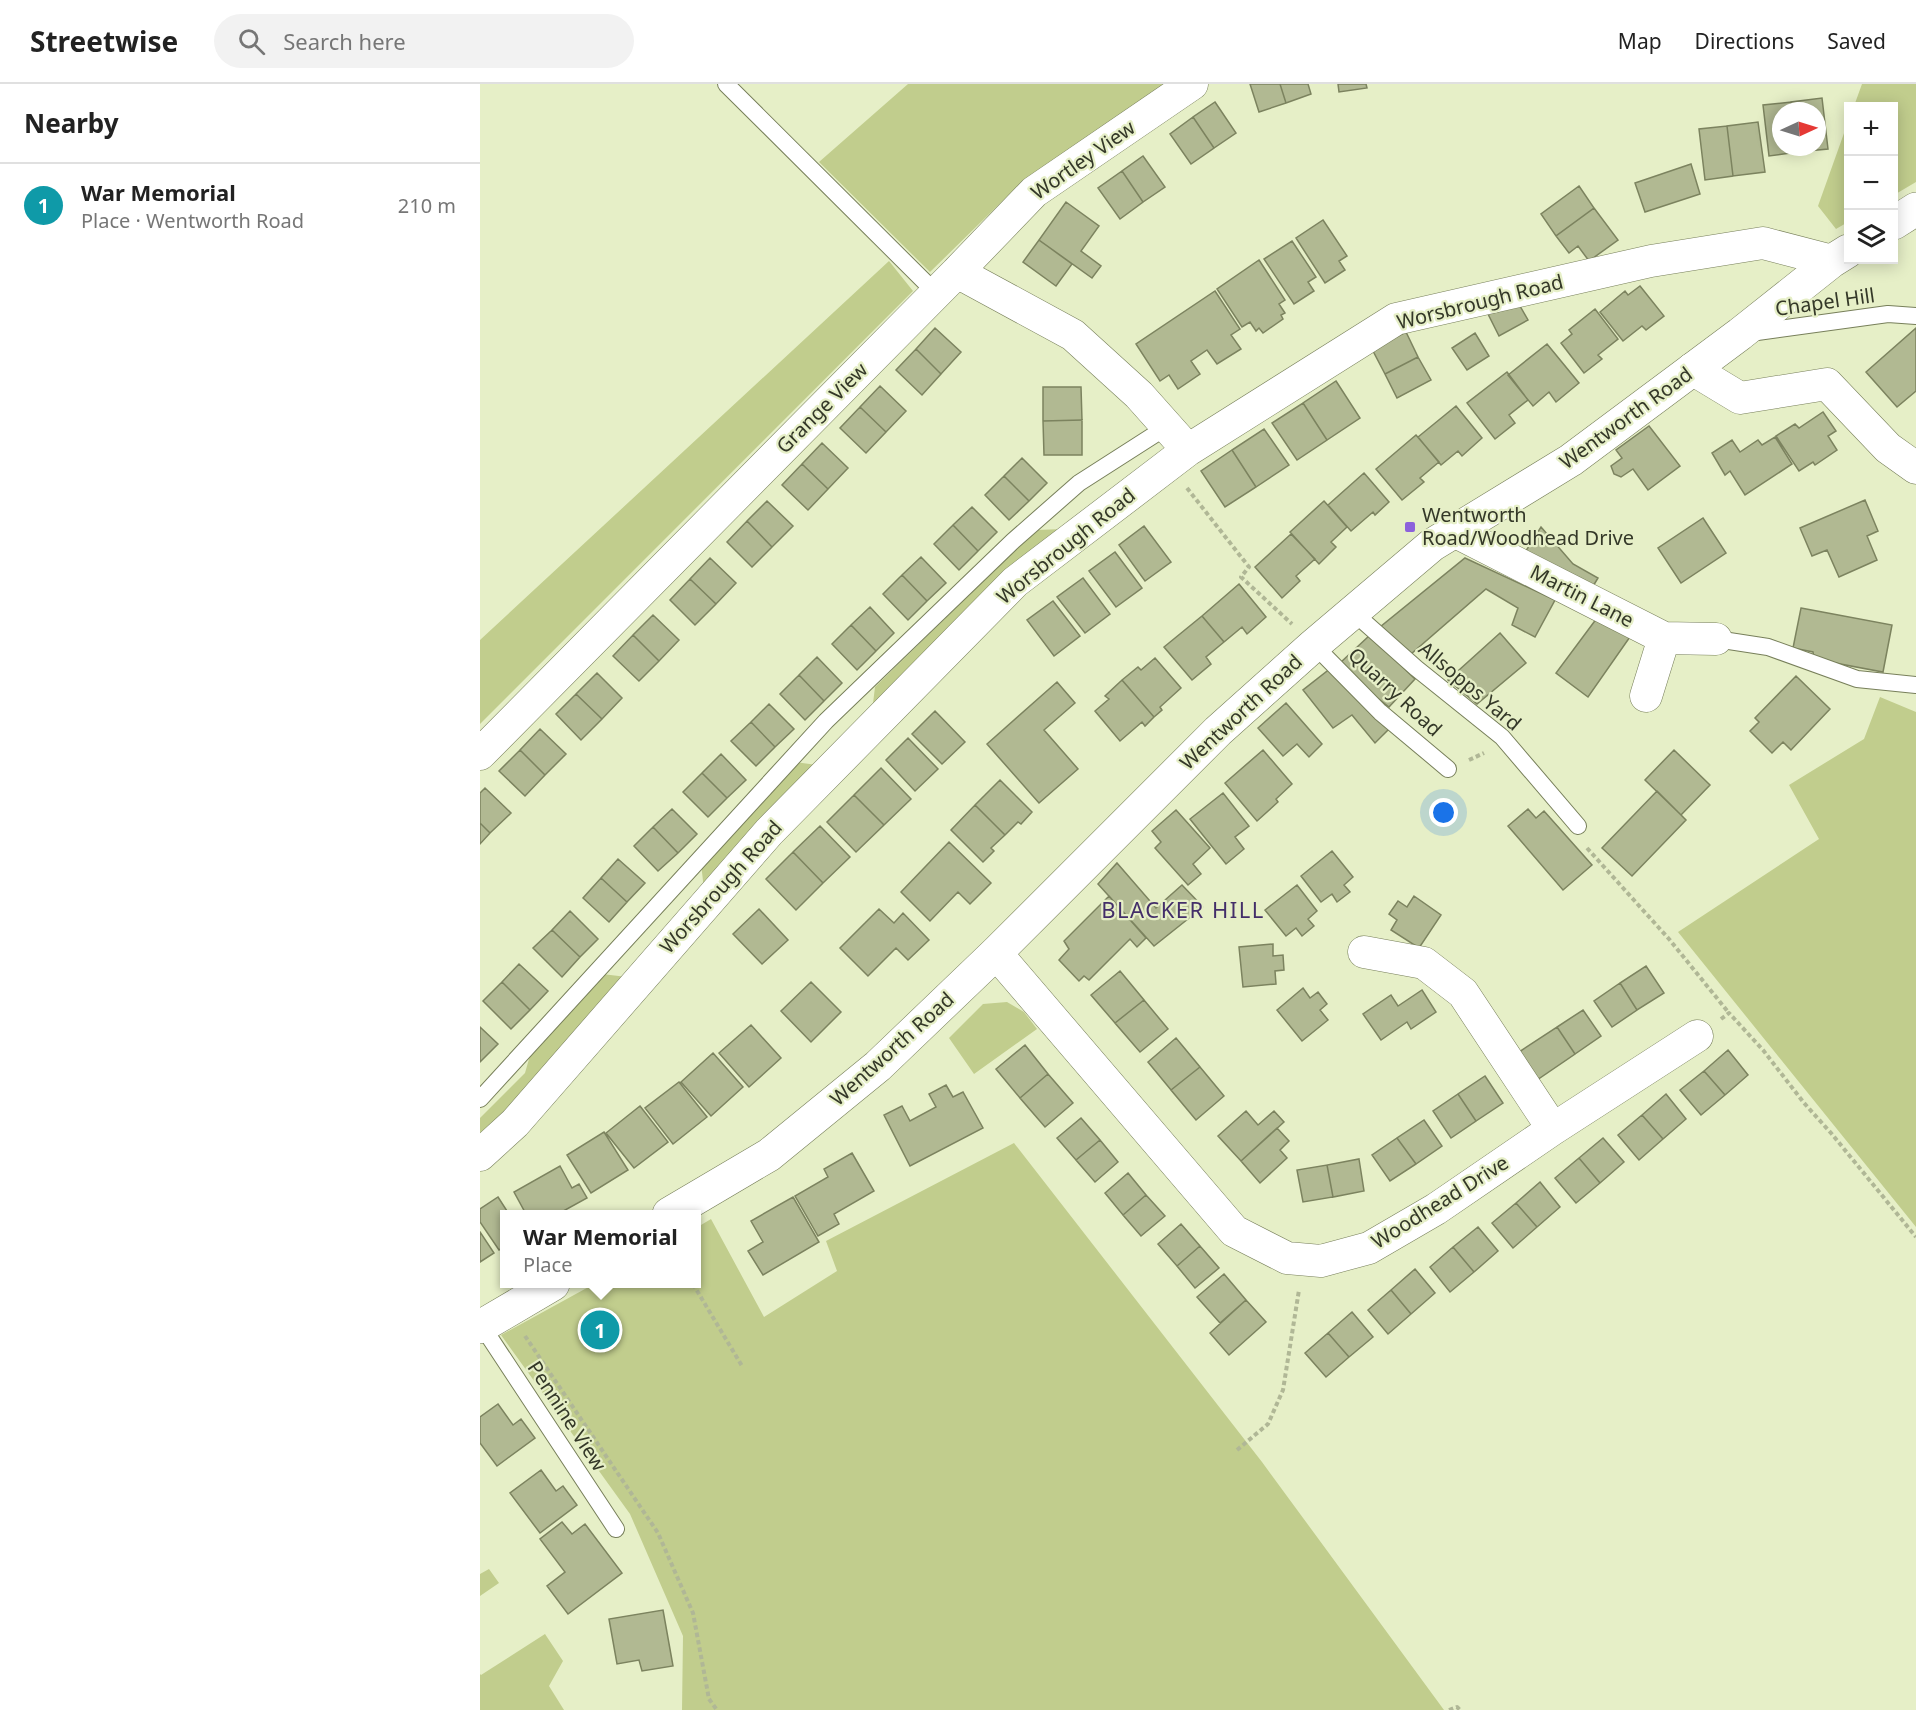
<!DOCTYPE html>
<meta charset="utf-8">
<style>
body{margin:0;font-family:"Noto Sans",sans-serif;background:#f2f2f2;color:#222}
.controls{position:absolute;right:18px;top:18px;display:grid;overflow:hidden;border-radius:0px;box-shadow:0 3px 15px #0003}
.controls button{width:54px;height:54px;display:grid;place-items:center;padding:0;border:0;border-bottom:2px solid #e0e0e0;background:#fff;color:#222;font:30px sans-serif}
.compass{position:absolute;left:1292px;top:18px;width:54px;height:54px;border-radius:50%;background:#fff;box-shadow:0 3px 15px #0003;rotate:86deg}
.you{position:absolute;left:964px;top:729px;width:21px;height:21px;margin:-15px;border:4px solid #fff;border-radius:50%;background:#1a73e8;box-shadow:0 0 0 9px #1a73e833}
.badge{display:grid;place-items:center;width:39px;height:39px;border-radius:50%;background:#8c61db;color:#fff;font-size:20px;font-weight:700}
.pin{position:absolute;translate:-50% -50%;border:3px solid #fff;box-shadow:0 2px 6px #0006}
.popup{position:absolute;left:20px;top:1126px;width:201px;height:78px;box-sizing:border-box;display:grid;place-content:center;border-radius:0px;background:#fff;filter:drop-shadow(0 2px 4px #0005);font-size:20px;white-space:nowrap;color:#767676}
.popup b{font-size:22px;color:#222}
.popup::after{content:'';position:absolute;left:50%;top:100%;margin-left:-12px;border:12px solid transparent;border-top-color:#fff}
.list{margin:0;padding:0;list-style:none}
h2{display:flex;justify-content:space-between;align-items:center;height:78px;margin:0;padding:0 24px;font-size:26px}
h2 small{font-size:20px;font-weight:400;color:#767676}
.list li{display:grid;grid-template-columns:39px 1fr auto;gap:18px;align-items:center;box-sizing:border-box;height:84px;padding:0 24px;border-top:2px solid #e0e0e0}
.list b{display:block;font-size:22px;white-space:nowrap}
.list p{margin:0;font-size:20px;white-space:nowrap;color:#767676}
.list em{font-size:20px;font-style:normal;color:#767676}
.icon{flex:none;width:33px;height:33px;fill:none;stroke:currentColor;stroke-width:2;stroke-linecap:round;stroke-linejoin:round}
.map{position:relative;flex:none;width:1436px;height:1626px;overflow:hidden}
header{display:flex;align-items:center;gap:36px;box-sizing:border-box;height:84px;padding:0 30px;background:#fff;border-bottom:2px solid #e0e0e0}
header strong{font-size:28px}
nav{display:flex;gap:33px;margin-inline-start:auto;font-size:21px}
.search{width:420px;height:54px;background:#f2f2f2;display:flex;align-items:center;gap:15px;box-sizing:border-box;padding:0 21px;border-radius:33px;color:#767676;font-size:22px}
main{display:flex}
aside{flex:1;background:#fff}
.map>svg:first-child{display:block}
.green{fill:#c1cd8d}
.building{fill:#b1b992;stroke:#7c835f;stroke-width:1.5}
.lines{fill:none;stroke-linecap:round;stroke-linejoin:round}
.service-casing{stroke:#777f5a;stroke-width:18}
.minor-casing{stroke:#777f5a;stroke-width:33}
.tertiary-casing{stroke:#777f5a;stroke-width:34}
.path{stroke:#b0b796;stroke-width:4;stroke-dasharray:4.5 3;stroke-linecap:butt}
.service{stroke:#fff;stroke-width:16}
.minor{stroke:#fff;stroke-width:32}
.tertiary{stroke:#fff;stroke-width:33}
.poi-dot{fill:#8c61db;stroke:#e6efc7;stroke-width:2}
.labels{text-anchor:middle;stroke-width:4.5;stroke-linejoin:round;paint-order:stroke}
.street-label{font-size:20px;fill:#343828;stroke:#e6efc7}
.poi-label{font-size:20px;fill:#343828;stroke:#e6efc7;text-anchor:start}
.quarter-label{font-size:22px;letter-spacing:1.5px;fill:#432e69;stroke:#e6efc7}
</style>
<header>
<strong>Streetwise</strong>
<div class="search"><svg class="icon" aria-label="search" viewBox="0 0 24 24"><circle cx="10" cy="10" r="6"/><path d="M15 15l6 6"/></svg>Search here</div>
<nav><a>Map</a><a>Directions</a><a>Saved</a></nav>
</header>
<main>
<aside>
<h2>Nearby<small></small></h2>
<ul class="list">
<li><span class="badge" style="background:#0f9aa8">1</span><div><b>War Memorial</b><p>Place · Wentworth Road</p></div><em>210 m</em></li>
</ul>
</aside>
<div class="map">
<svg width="1436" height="1626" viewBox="0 0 1436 1626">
<rect width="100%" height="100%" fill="#e6efc7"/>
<path class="green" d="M428,0H688L546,94L450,188L339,78Z
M1382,0H1436V98L1414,111V22H1374Z
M1368,38V138L1356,145L1338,122Z
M409,177L433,207L0,640V556Z
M584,445L391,636L395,603L556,446Z
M1400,613L1436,628V1143L1198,848L1339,755L1309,701L1384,655Z
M315,678L344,682L224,806L221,779Z
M122,890L147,893L0,1060V1034L45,989L51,968Z
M527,918L544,928L557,945L494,990L469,954L503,920Z
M534,1059L782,1378L964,1626H202L203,1552L150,1430L21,1251L114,1200H216V1144L231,1135L284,1233L357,1187L346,1157Z
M9,1485L19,1499L0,1512V1490Z
M65,1550L83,1577L69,1602L84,1626H0V1590L1,1591Z"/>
<path class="building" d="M770,0H800L806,19L779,28Z
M800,0H828L831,10L806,19Z
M858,0H886L887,4L859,8Z
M1342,14L1348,65L1317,68L1316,63H1337V27H1312L1311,18Z
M735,18L756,49L734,64L713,33Z
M1311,18L1312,27H1301V63H1316L1317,68L1289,72L1283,21Z
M713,33L734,64L711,80L690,50Z
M1278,38L1285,88L1253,92L1247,42Z
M1247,42L1253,92L1225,96L1219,45Z
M663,72L685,103L663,118L642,87Z
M1211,80L1220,110L1165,128L1155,99Z
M642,87L663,118L640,135L618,104Z
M1099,102L1114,124L1076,152L1061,130Z
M586,118L619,142L601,167L621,182L612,194L559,156Z
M1114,124L1138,156L1109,177L1098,162L1089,169L1076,152Z
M843,136L867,172L859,177L865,186L845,199L816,154Z
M559,156L592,180L576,202L543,178Z
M812,157L836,193L828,198L834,207L814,220L784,175Z
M779,176L805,216L799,220L805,229L801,231L803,235L783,249L779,244L776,247L770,238L762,243L737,205Z
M1160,202L1184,232L1166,246L1162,242L1143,257L1120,228L1145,207L1148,211Z
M735,207L760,245L751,251L761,265L737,280L727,266L711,277L720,290L698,305L689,291L680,297L656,260Z
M1036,215L1048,236L1019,252L1008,230Z
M1115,225L1138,255L1118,271L1122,275L1104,289L1081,259L1092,250L1089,246Z
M455,244L481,268L461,290L436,265Z
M1436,244V307L1417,323L1386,288Z
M926,248L938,273L905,290L892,265Z
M995,249L1009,272L987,286L972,264Z
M1067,260L1099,299L1076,318L1069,308L1053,322L1028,291Z
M436,265L461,290L442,311L416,286Z
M938,273L951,296L917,314L905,290Z
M1027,288L1048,316L1029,331L1035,339L1015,355L987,319Z
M856,297L880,334L847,356L823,319Z
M400,302L426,327L406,348L380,323Z
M563,303H601L602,336L563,337Z
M823,319L847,356L817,376L792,339Z
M976,322L1002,354L982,372L978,367L961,381L938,353Z
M380,323L406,348L386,369L360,344Z
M1343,328L1356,347L1348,352L1357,366L1335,381L1333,378L1319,387L1296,352L1315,340L1319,344Z
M602,336V371H564L563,337Z
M1169,342L1200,382L1168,406L1153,385L1141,393L1134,390L1131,382L1142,374L1136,366Z
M784,345L809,381L776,403L752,366Z
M936,351L959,378L940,394L944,398L922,416L896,385Z
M1295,353L1312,380L1265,411L1250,387L1245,391L1232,369L1252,356L1260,368L1278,356L1282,361Z
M342,359L368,384L348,405L322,380Z
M752,366L776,403L745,423L721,387Z
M542,374L567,399L549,417L524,392Z
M322,380L348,405L328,426L302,401Z
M884,389L909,418L895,431L893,428L871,447L848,421Z
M524,392L549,417L529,436L505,411Z
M1385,416L1398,447L1387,452L1397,476L1359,493L1347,466L1332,472L1320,444Z
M287,417L313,442L292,463L267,437Z
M844,417L867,443L851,458L856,463L839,480L810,448Z
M492,423L517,448L498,467L473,441Z
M1223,434L1246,469L1201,499L1178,464Z
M267,437L292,463L272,483L247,458Z
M473,441L498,467L479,486L454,460Z
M664,442L691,478L665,497L639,461Z
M1061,443L1093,480L1118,494L1109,509L1042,473Z
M811,450L835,475L816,492L820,497L802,514L775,483Z
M635,468L662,504L636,523L609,487Z
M441,473L466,499L447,517L422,491Z
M230,474L256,499L236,520L210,495Z
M985,474L1075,516L1055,553L1032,541L1038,524L1006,505L931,570L900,543Z
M422,491L447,517L428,536L403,510Z
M603,494L630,530L605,549L577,513Z
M210,495L236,520L215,541L190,516Z
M759,500L786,533L767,550L762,543L744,558L722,532Z
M573,517L600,552L574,572L547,536Z
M390,523L414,549L396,567L371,541Z
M1321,524L1412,541L1403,588L1334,575L1333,568L1313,564Z
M173,531L199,556L179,577L153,551Z
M722,532L744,558L726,573L731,580L712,596L684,563Z
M1117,534L1152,550L1108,613L1076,589Z
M371,541L396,567L377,586L352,560Z
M1020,549L1046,579L997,620L968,596Z
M153,551L179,577L159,597L133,572Z
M890,551L935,595L909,623L896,613L860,579Z
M337,573L362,599L344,617L319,591Z
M675,574L701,604L680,623L682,626L674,633L642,596L658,583L661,586Z
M851,584L911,643L895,659L872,631L853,644L823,606Z
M117,589L142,614L122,635L96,610Z
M319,591L344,617L325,636L300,610Z
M1316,592L1350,625L1311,666L1303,658L1292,669L1270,647L1279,638L1275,634Z
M642,596L674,633L665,642L662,638L640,657L615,627L629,615L625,612Z
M577,598L595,619L564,646L598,685L559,719L507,660Z
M96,610L122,635L101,656L76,630Z
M806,619L842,660L829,673L817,660L803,672L778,644Z
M289,620L314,645L295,663L271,638Z
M455,627L485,658L462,680L432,650Z
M271,638L295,663L276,682L251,657Z
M60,645L86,670L65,691L40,666Z
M428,654L458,685L435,707L406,676Z
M40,666L65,691L45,712L19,687Z
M783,666L812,700L796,715L798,718L777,737L745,699Z
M1194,666L1230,701L1201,731L1165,696Z
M241,670L266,696L247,714L222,689Z
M401,684L431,715L404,741L374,711Z
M222,689L247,714L228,733L203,708Z
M520,696L552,728L541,740L538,738L525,751L495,721Z
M5,704L31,729L10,749L0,739V709Z
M1177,707L1206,736L1152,792L1122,764Z
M743,709L769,742L755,753L764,765L746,780L710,735Z
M374,711L404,741L376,768L347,738Z
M495,721L525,751L511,764L514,767L503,778L471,746Z
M192,725L217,750L198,769L173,743Z
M1048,725L1056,734L1064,727L1112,781L1083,806L1028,742Z
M696,726L730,764L713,780L721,790L708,801L675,764L681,758L672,747Z
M0,739L10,749L0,760Z
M340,742L370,773L343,799L313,768Z
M173,743L198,769L178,787L154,762Z
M469,758L511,799L490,820L478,808L450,837L421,808Z
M852,767L873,793L864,801L870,808L857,818L852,810L841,818L821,792Z
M313,768L343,799L316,826L286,795Z
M138,775L165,799L147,818L121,794Z
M637,779L676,824L702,801L723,823L674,862L618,800Z
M121,794L147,818L129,838L103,814Z
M817,801L837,827L828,835L834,842L822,852L816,844L806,852L785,826Z
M629,812L666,854L657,863L650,855L609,896L604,892L599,897L579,876L589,865L584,857Z
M934,812L961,831L939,864L911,846L917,836L909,830L918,817L927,823Z
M279,825L308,856L282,880L253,850Z
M399,825L414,839L423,829L449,856L428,876L416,864L388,892L360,864Z
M90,827L118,855L100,873L72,846Z
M72,846L100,873L82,893L53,864Z
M793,860V872L803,871L804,886L795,887L796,900L763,903L759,863Z
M39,880L68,907L50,926L22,898Z
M1166,882L1184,909L1157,926L1140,899Z
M640,887L664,916L635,939L611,911Z
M22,898L50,926L31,945L3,917Z
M331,898L361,928L331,958L301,927Z
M1140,899L1157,926L1132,943L1114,917Z
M823,904L830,914L838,908L847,920L840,926L848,936L822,957L797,926Z
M942,906L956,928L931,945L927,938L901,956L883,930L911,911L918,922Z
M664,916L688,945L660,968L635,939Z
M1103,926L1121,952L1095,970L1077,943Z
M271,941L301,974L269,1003L239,969Z
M0,943L18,960L0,978Z
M1077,943L1095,970L1057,996L1039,968Z
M696,954L720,983L691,1006L668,978Z
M545,961L568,990L540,1014L516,985Z
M1248,966L1268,991L1245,1011L1224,987Z
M233,969L263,1003L231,1032L201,998Z
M720,983L744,1012L716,1036L691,1006Z
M1224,987L1245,1011L1221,1031L1200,1006Z
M568,990L593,1019L565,1043L540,1014Z
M1005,992L1023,1019L996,1037L978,1010Z
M199,998L227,1033L193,1060L165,1024Z
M466,1001L473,1013L483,1008L503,1044L430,1082L404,1031L422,1022L430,1037L456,1023L449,1010Z
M978,1010L996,1037L971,1054L953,1027Z
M1186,1010L1206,1035L1183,1055L1162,1031Z
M160,1022L188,1058L154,1084L126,1049Z
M766,1027L778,1041L794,1027L804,1038L761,1077L738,1052Z
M1162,1031L1183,1055L1159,1076L1138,1051Z
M601,1034L620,1056L596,1076L577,1054Z
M944,1036L962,1062L936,1080L917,1054Z
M797,1044L809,1057L800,1066L807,1074L780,1099L761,1077Z
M124,1048L148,1086L111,1109L87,1071Z
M917,1054L936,1080L910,1097L892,1071Z
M1123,1054L1144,1078L1120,1099L1099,1074Z
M620,1056L638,1078L615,1098L596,1076Z
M372,1069L394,1107L354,1130L359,1140L338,1152L315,1112L348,1093L344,1085Z
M1099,1074L1120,1099L1096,1119L1075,1094Z
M879,1075L884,1107L853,1113L847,1081Z
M847,1081L853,1113L823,1118L817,1086Z
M80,1082L92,1104L99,1100L107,1114L78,1130H46L34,1108Z
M648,1089L666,1111L643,1131L625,1109Z
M1060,1098L1080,1123L1057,1143L1036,1119Z
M666,1111L685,1132L661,1152L643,1131Z
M18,1113L29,1130H24V1163L19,1166L0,1138V1125Z
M313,1113L339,1158L283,1191L268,1167L283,1158L271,1137Z
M1036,1119L1057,1143L1033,1164L1012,1139Z
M701,1140L720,1162L697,1182L678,1160Z
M998,1143L1018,1167L994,1188L973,1163Z
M0,1148L14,1169L0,1178Z
M720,1162L739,1184L715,1204L697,1182Z
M973,1163L994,1188L970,1208L950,1183Z
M935,1185L955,1209L931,1230L911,1206Z
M744,1190L766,1216L740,1239L717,1213Z
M911,1206L931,1230L908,1250L888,1226Z
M766,1216L786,1238L749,1271L730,1249Z
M872,1228L893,1253L869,1273L848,1249Z
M848,1249L869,1273L846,1293L825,1269Z
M18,1320L33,1341L41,1335L55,1354L17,1382L0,1359V1333Z
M61,1386L76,1407L83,1402L97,1421L60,1449L30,1409Z
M82,1438L92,1450L105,1440L142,1489L88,1530L67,1502L85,1488L60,1455Z
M183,1526L193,1582L162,1587L159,1576L137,1580L129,1535Z"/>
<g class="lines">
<g class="service-casing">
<path id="service" d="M246,0L456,209
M1270,249L1408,230L1436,232
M873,528L936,584L1022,653L1098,742
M1236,555L1288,563L1377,595L1436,601
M834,561L900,628L968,685
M0,1015L346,637L533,457L599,399L688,342
M2,1242L136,1445"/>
</g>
<g class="minor-casing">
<path id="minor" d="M477,188L554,108L712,0
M1212,285L1260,314L1347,300L1408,364L1436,384
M974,447L1184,554L1236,555
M1166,612L1184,554
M0,670L477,188L593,251L659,311L708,366
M884,868L944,879L983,909L1073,1045
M516,869L754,1147L807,1174L841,1177L889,1164L956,1125L1073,1045L1217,952
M0,1071L35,1039L289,748L535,498L708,366L916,235L1171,177L1283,159L1352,177"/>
</g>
<g class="tertiary-casing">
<path id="tertiary" d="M1414,139L1436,125
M189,1130L289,1071L398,982L516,869L738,647L834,561L952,461L1091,376L1260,250L1352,177L1368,167
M0,1243L73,1200"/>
</g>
<path class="path" d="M707,404L769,483L761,493L812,540
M989,676L1004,669
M1107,764L1189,855L1249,929
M1241,935L1249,929L1283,966L1324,1019L1351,1049L1436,1153
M213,1200L262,1282
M45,1252L178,1449L213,1529L229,1615L237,1626
M757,1366L788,1340L803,1306L819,1206
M969,1626L977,1623L980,1626"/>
<use href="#service" class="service"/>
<use href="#minor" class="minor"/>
<use href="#tertiary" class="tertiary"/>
</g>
<rect class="poi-dot" x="924" y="437" width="12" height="12" rx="3"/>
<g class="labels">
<g class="street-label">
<text transform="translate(603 76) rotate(-35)" y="7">Wortley View</text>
<text transform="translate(1000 218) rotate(-14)" y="7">Worsbrough Road</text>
<text transform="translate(1345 218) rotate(-8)" y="7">Chapel Hill</text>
<text transform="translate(342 324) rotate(-45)" y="7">Grange View</text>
<text transform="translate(1146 334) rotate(-36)" y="7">Wentworth Road</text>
<text transform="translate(586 462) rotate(-39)" y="7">Worsbrough Road</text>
<text transform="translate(1102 512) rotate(27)" y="7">Martin Lane</text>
<text transform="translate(990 602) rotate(40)" y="7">Allsopps Yard</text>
<text transform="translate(915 608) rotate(43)" y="7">Quarry Road</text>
<text transform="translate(761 628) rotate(-43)" y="7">Wentworth Road</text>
<text transform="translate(241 803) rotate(-48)" y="7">Worsbrough Road</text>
<text transform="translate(412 965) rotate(-42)" y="7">Wentworth Road</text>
<text transform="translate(960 1118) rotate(-32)" y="7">Woodhead Drive</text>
<text transform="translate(87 1332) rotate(57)" y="7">Pennine View</text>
</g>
<g class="poi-label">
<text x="942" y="438">Wentworth<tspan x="942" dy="23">Road/Woodhead Drive</tspan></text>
</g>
<g class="quarter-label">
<text x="703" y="834">BLACKER HILL</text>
</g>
</g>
</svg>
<div class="controls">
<button>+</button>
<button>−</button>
<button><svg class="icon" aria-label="layers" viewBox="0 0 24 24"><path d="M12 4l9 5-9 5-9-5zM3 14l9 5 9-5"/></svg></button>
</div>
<svg class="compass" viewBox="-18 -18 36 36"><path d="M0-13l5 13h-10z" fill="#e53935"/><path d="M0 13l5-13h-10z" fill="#767676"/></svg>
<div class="you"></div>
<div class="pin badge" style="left:120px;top:1246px;background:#0f9aa8">1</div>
<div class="popup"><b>War Memorial</b>Place</div>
</div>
</main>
